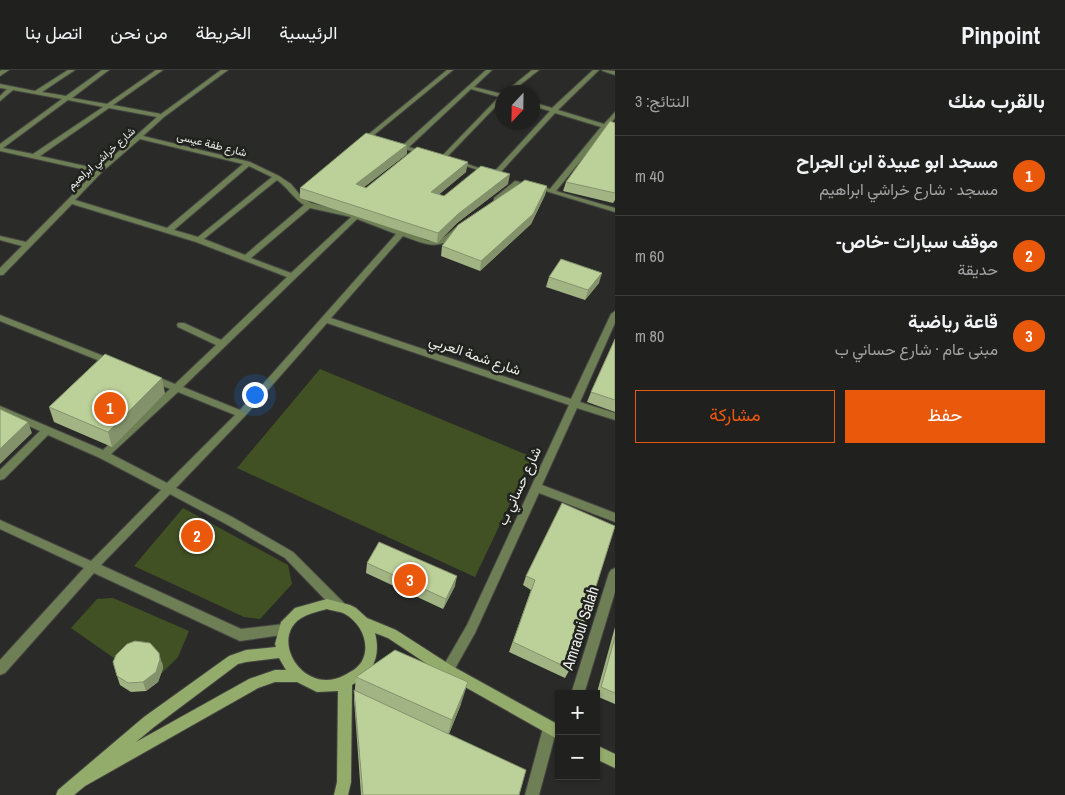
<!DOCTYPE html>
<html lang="ar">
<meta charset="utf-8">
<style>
body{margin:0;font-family:"Archivo Narrow",Vazirmatn,sans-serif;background:#282827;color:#f1f3f6;direction:rtl}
.controls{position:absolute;right:15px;bottom:15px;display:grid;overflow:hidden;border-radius:0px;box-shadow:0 1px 4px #0004}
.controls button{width:45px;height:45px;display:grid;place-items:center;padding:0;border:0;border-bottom:1px solid #3d3e3c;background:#20201e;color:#f1f3f6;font:25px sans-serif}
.compass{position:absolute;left:495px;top:15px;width:45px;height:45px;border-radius:50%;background:#20201e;box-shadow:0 1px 4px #0004;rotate:202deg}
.you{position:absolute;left:254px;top:324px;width:18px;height:18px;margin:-12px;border:4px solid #fff;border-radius:50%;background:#1a73e8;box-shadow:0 0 0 8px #1a73e833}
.badge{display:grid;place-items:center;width:32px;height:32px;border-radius:50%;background:#ea580c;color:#fff;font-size:16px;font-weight:700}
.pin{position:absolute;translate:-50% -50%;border:2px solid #fff;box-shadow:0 1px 5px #0006}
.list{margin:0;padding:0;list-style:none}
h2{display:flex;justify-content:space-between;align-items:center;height:65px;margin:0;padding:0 20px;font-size:21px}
h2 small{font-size:16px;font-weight:400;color:#a2a3a4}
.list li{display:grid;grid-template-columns:32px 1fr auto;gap:15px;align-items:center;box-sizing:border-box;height:80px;padding:0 20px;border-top:1px solid #3d3e3c}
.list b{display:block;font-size:19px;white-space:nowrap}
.list p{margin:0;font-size:16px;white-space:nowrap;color:#a2a3a4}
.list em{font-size:16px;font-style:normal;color:#a2a3a4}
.actions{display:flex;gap:10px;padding:15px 20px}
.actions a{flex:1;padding:11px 0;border:1px solid #ea580c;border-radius:0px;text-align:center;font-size:18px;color:#ea580c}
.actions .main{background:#ea580c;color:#fff}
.map{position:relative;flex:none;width:615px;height:725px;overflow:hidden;direction:ltr}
header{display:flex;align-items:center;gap:30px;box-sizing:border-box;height:70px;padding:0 25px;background:#20201e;border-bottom:1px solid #3d3e3c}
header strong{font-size:24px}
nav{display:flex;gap:28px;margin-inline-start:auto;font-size:18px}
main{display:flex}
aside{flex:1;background:#20201e}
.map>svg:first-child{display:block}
.green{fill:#425124}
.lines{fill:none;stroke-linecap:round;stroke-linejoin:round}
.street-casing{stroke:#454643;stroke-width:2}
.secondary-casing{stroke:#454643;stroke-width:2}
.street{fill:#6e7e55;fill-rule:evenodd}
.secondary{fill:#94ac6b;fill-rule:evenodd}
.wall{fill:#a2b484}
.shaded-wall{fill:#84926c}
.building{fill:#bcd19a;stroke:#84926c}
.labels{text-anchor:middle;stroke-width:5;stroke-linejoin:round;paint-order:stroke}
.far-street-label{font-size:11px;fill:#edeeeb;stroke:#20221e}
.street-label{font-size:14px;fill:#edeeeb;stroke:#20221e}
.near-street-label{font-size:16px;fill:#edeeeb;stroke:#20221e}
</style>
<header>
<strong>Pinpoint</strong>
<nav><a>الرئيسية</a><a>الخريطة</a><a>من نحن</a><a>اتصل بنا</a></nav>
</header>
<main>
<aside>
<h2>بالقرب منك<small>النتائج: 3</small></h2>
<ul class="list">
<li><span class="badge">1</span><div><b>مسجد ابو عبيدة ابن الجراح</b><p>مسجد · شارع خراشي ابراهيم</p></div><em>40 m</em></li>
<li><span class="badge">2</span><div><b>موقف سيارات -خاص-</b><p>حديقة</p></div><em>60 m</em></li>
<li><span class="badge">3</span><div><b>قاعة رياضية</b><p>مبنى عام · شارع حساني ب</p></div><em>80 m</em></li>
</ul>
<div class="actions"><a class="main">حفظ</a><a>مشاركة</a></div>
</aside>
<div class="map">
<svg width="615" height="725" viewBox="0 0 615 725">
<rect width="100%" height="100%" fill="#2a2b28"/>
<path class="green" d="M320,299L532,387L475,507L237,398Z
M183,438L288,495L292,514L260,549L244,547L134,496Z
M113,528L189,561L178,587L151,614L71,558L97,529Z"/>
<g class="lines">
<g class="street-casing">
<path id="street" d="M2,0H9L0,6V1Z
M68,0H75L42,22L66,26L102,0H109L72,28L107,34L156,0H163L113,35L161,44L221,0H228L164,47L143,66L250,92L279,106L291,114L301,126L311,133L359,144L429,171C440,172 447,165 455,158H458L462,160C441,182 427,175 403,166L331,248L571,329L611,244L615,241V253L580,332L615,343V350L577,338L542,415L615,443V452L539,423L475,563L452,604L447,606L442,604L441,600L467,555L569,335L327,253L245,346L176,418L234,448L293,482L344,533L346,537L344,541L340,542L336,541L285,488L226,454L170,424L101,495L241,559L284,554L288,556L290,560L288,564L240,571L94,503L5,603L0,605V590L84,498L0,459V450L91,491L161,420L100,388L48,365L4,409L0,410V400L40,361L0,343V336L103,380L170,319L149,310L147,308L149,306H155L175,314L216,275L178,257L177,255L178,253H184L221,270L287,207L196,172L72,134L3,205H0V198L22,176L0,170V166L26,172L95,102L0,81V74L62,29L13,20L0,31V26L7,19L0,18V14L35,21ZM68,30L103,37L33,84L3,78ZM109,38L157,47L99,99L40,86ZM140,69L243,94L167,158L75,130L102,102ZM249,96L272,107L198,167L174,160ZM277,110C288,118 293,128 304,135L245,185L204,169ZM310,138L351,147L291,203L251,188ZM357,149L396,164L240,340L183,317ZM178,322L235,345L167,413L111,384Z
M447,0H453L363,74H359V72Z
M486,0H492L474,17L502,24V30L445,89L440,88L499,27L471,19L409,77L428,83V85L392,76L391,75L394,73L403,75Z
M532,0H539L511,22H505Z
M593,0H599L558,40L604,54L615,42V48L609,55L615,57V61L607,58L556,121L615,138V142L529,116L533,114L550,119L601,57L555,43L498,105L496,106L451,91L456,90L493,103L550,41L532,36V32L552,38Z
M602,0L615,1V5L603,1Z
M515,111L520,112L500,132H494V128Z
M0,245L116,291L118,293L113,296L110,295L0,251Z
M615,498V522L584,624H571L609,503L611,500Z
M550,651L555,653L557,658L539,725H525L543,658L545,653Z"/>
</g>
<g class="secondary-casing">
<path id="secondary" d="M327,529L350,535L356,538L367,548L396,560L452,596L559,655V670L442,604L388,568L375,563C381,587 373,603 352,615L351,712L348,725H334L337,712L338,621L317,622L297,612H275L258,618L85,716L74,725H56L58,720L144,647L229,586L246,580L276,577L275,574L281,552L295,538ZM327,539C333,541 340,541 345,544C361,553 371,574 362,591C358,598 352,601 345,605C302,628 266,564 305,546C311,543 320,541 327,539ZM279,588L286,600H275L249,609L136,672L154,657L238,594L246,592Z
M596,675L615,684V698L596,689Z"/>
</g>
<use href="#street" class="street"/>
<use href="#secondary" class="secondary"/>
</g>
<path class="wall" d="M615,53V130L613,133L563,121L566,112Z
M407,84L364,117L366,118L466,102L439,124L444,126L508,114L457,153L437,173L300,128V118Z
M547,116L545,125L531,154L480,201L441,186L442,176Z
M549,207L599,213L585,230L546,217Z
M615,269V342L587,332L591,322Z
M165,323L112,377L54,352L49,337Z
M615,456L570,599L565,608L509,582L531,520L523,515L526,506Z
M367,493L455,516L443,539L366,503Z
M615,557V634L596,626Z
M162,592L163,598L158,612L146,621L131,622L120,615L117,606Z
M356,607L461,634L449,664L519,725H361L354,629Z"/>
<path class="shaded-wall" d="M407,75V84L355,124L356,114Z
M468,92L466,102L430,132L431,122Z
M510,104L508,114L457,153L437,173L438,163L458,144Z
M547,116L545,125L531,154L480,201L481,191Z
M602,203L599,213L585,230L588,220Z
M162,308L165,323L112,377L108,362Z
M28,352L32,363L0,394V379Z
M457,506L455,516L443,539L446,529Z
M159,583L163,598L158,612L146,621L143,612Z
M468,612L461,634L446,671L452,650Z"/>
<path class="building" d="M610,51L615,53V123L566,112Z
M366,63L407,75L356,114L366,118L417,77L468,92L431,122L444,126L481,96L510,104L458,144L438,163L300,118Z
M525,110L547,116L533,144L481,191L442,176L458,155Z
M561,189L602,203L588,220L549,207Z
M615,269V330L591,322Z
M105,284L162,308L108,362L49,337Z
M0,339L28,352L0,379Z
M562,433L615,456L570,599L513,572L535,510L526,506Z
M379,472L457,506L446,529L367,493Z
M615,567V623L601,617Z
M135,571L150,573L159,583L160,589L156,602L143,612L128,613L117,606L113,592L116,585L127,574Z
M395,580L468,612L452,650L356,607Z
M354,620L526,700L519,725H363Z"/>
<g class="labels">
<g class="far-street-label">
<text transform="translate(212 74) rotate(14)" y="4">شارع طفة عيسى</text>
<text transform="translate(101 88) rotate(-42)" y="4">شارع خراشي ابراهيم</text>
</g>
<g class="street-label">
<text transform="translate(475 285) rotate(19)" y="5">شارع شمة العربي</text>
<text transform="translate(519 416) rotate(-65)" y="5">شارع حساني ب</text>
</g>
<g class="near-street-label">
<text transform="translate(580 558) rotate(-72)" y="6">Amraoui Salah</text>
</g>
</g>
</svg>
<div class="controls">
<button>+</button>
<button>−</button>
</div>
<svg class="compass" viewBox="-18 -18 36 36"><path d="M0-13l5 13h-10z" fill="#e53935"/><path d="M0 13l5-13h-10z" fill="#a2a3a4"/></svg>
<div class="you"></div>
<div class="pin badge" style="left:110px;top:338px">1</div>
<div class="pin badge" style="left:197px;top:466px">2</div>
<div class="pin badge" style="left:410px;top:510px">3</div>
</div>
</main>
